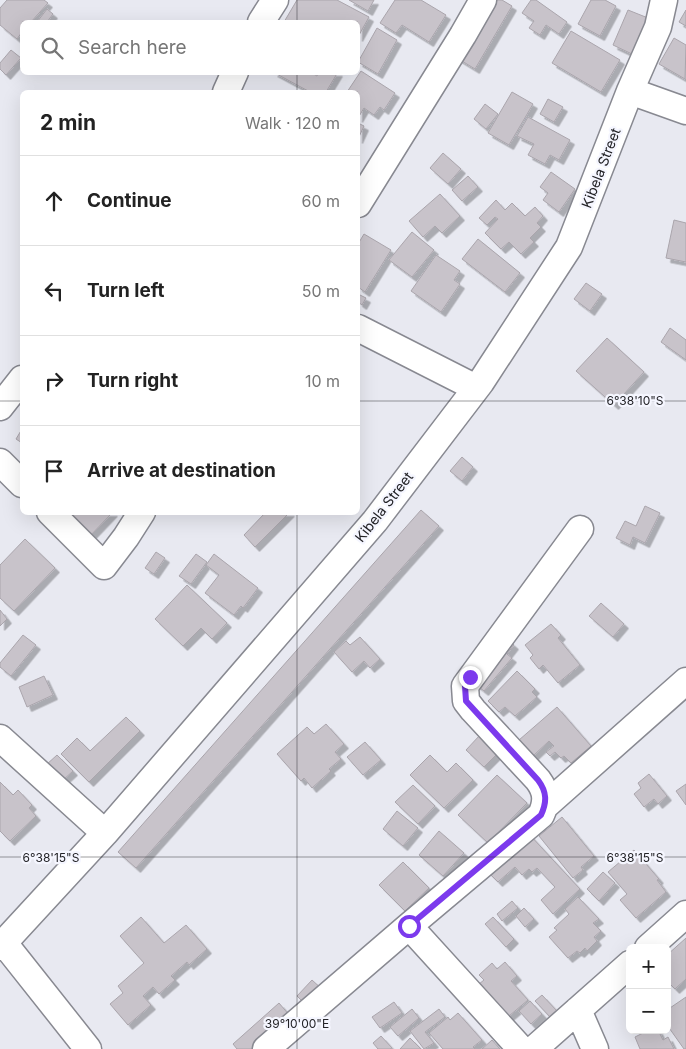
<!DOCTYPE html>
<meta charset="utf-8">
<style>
body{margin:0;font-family:Inter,sans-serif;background:#f6f6f6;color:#222}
.controls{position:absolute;right:15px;bottom:15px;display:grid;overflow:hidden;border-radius:8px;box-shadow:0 5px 20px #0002}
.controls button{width:45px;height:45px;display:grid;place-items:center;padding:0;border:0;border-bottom:1px solid #e0e0e0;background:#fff;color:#222;font:25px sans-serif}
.stop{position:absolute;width:15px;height:15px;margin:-11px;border:4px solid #7c3aed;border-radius:50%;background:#fff}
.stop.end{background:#7c3aed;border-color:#fff;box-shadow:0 1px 5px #0008}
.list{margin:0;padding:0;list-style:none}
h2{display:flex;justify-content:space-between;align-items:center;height:65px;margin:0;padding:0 20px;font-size:21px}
h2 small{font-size:16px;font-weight:400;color:#767676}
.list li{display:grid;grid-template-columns:32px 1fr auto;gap:15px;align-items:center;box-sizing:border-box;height:90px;padding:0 20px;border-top:1px solid #e0e0e0}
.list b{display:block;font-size:19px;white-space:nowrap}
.list em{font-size:16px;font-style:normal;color:#767676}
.icon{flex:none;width:28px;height:28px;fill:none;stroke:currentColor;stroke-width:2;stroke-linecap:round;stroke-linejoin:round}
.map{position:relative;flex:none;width:686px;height:1049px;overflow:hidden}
.search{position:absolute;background:#fff;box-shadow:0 5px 20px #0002;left:20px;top:20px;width:340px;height:55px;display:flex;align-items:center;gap:12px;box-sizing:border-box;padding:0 18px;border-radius:8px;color:#767676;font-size:19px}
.panel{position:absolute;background:#fff;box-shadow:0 5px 20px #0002;left:20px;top:90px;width:340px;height:425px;border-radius:8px}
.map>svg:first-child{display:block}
.building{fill:#c8c3ca;stroke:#aaa5ac;filter:url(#shadow)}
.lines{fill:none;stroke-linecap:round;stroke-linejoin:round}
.minor-casing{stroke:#888991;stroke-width:29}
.minor{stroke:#fff;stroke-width:26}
.route{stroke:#7c3aed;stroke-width:6}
.ticks{fill:none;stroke:#232327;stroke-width:1;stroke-opacity:0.45}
.labels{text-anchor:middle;stroke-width:4.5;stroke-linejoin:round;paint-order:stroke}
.street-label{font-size:14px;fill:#232327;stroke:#f5f6ff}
.ticks-label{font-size:12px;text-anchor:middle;fill:#232327;stroke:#f5f6ff;stroke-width:4.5;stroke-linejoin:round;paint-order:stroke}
</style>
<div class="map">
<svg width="686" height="1049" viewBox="0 0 686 1049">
<defs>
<filter id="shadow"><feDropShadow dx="4.5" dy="4.5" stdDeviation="0" flood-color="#0004"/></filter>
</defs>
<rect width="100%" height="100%" fill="#e8e9f1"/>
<path class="building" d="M7,0H44L48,3L31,22H22V32L17,39L0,25V8Z
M297,0H337L369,17L358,37V22L316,21L315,22H284Z
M349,0H374L368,11Z
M395,0H421L446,15L429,42L402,25L396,33L380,23Z
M492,0H502L512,6L475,69L457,58Z
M531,0H536L567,22L559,34L546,25L540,35L529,28L534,21L522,13Z
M591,0H605L616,6L600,36L578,24Z
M47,9L53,14L47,22H37Z
M628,10L648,18L632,54L613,45Z
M686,10V26L679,22Z
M377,28L397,40L378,74L358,62Z
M571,31L620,60L601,92L552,63Z
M674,38L686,45L685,79L659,64Z
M11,50L21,58L6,75L0,69V63Z
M361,71L395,93L384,110L380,107L374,115L364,108L358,118V92H347Z
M273,72H310L317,76L319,72H338L326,92H310Z
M512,92L533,104L509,145L488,133Z
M548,99L563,107L554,122L540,114Z
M485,104L498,114L486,129L474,119Z
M528,117L570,140L559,160L550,155L545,164L528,155L534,144L517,136Z
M358,123L364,126L358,139Z
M443,153L461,169L448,184L430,168Z
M551,172L575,189L559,212L543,200L548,193L540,187Z
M468,176L478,187L462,201L452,190Z
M440,194L460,216L442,233L435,226L423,237L409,221Z
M496,200L505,210L512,203L525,216L535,207L543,216L537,223L541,227L530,238L534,242L521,254L509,242L501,249L485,233L498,219L495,217L487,225L479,218Z
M674,220L686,223V262L666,258Z
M412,232L434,250L412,277L389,260Z
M364,234L391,250L365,292L358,287V244Z
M478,239L520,273L505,292L462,259Z
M436,255L460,271L454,280L460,284L441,312L411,291Z
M586,283L602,294L590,311L574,299Z
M358,294L366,298L362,305L358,302Z
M670,328L686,340V360L661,342Z
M607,338L644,372L614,405L576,371Z
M22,429V443L16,439Z
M462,457L473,467L462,481L450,471Z
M645,506L660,513L645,543L633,537L630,545L616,538L625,521L636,526Z
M421,510L439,526L136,868L118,852Z
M61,512H113L88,538Z
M264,512H290L255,547L244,535L265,513Z
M25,539L55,568L14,611L0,598V565Z
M156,552L165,558L154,574L145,568Z
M196,554L207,562L191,584L179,576Z
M214,554L258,588L243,608L241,606L234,615L205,593L219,575L206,565Z
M187,585L227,623L212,639L201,628L183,646L155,619Z
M601,603L624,624L613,637L589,616Z
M0,610L7,619L0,626Z
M551,624L561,635L558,638L580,665L558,683L543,665L539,669L530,658L533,655L525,645Z
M23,635L36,645L11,676L0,667V663Z
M360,637L380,659L370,668L364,661L352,672L334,652L346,641L350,645Z
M506,638L514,645L507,654L512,658L484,691L470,680Z
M517,671L535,689L532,692L537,697L515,716L505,707L499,712L488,701Z
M44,676L53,695L27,707L19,687Z
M557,707L591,746L571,763L564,756L561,758L555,752L550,756L546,752L554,746L549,741L533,756L519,740Z
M126,717L140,731L89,782L61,754L77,738L90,751Z
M326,724L344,744L335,752L341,759L329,769L331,771L312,788L304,778L301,781L277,754L307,727L314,734Z
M480,735L498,753L484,767L466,750Z
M365,742L381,760L363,775L347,757Z
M57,755L73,771L62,781L46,765Z
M430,755L447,772L456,763L473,780L444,808L410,775Z
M649,774L667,796L658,804L654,799L644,807L634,794L641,788L638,783Z
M497,775L527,803L488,843L458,815Z
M0,782L13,795L18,790L32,805L29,808L36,816L10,841L0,831Z
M686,784V805L676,791Z
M413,785L435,806L418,824L395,802Z
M397,811L418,828L403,846L383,829Z
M562,817L594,856L581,867L583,870L573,878L539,836Z
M439,831L464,853L443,876L419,855Z
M528,833L580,889L553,914L541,900L555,887L537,868L532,872L529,869L522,875L515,867L498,882L487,871Z
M634,850L659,879L657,880L666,892L636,918L620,900L627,894L608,872Z
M403,862L429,888L405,911L379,885Z
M603,872L615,883L599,901L587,889Z
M578,897L599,919L593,923L601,931L594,937L597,941L587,951L585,948L580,953L577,951L568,958L549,937L557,930L554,928L569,914L565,909Z
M512,901L518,908L502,921L497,914Z
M524,908L534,919L525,927L516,916Z
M141,917L164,943L186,925L207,949L189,965L187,962L171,976L175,980L159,994L153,987L143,996L151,1005L128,1025L110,1004L123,993L118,986L144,963L120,936Z
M493,917L514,939L506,947L485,924Z
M686,938V979L675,989L667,981V955Z
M505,962L517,976L511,981L528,1000L509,1016L501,1007L495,1012L474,988L484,980L479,975L492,963L497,969Z
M312,980L323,990L307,1006L297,996Z
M542,995L557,1011L550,1017L535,1001Z
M686,997V1049H684L667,1025V1010Z
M530,1001L542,1014L531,1024L519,1011Z
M394,1002L402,1013L380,1028L372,1017Z
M279,1003L290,1016L252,1049H237L233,1044Z
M412,1009L419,1018L398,1036L390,1027Z
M439,1009L445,1017L425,1032L434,1043L424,1049L410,1031Z
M458,1013L482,1040L473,1047L475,1049H443L429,1033L448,1017L450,1020Z
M649,1030H658L663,1040L668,1037L674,1049H640L635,1037Z
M381,1036L392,1048L390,1049H378L373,1043Z
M410,1038L421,1049H400Z
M492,1040L500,1049H482Z"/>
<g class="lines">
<g class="minor-casing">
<path id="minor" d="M261,22L275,0
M630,91L686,111
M226,92L235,72
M358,204L463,35L483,0
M358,328L476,388
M0,407L22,379
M0,462L22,484
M50,512L104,566L126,537L142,512
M0,738L105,833
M545,806L686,681
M409,926L521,1049
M4,943L88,1049
M0,947L105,833L375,521L481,382L569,247L630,91L658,27L664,0
M648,948L686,914
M578,1010L595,1049
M266,1049L409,926L541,815C547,802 547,792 538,780L473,710L466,701L465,686L580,529
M534,1049L630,964"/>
</g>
<use href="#minor" class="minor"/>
</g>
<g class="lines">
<path class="route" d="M409,926L541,815C547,802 547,792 538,780L466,701L465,686L470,677"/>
</g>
<path class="ticks" d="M297,0V22M297,72V92M0,401H22M358,401H686M297,512V1049M0,857H686"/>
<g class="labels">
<g class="street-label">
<text transform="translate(601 168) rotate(-69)" y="5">Kibela Street</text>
<text transform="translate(384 507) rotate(-52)" y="5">Kibela Street</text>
</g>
</g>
<g class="ticks-label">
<text x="635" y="405">6°38'10"S</text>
<text x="51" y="862">6°38'15"S</text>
<text x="635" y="862">6°38'15"S</text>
<text x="297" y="1028">39°10'00"E</text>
</g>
</svg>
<div class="controls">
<button>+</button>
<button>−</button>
</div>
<div class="stop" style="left:409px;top:926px"></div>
<div class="stop end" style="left:470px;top:677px"></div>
<div class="search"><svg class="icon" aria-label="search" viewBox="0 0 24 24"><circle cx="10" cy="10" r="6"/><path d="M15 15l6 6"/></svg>Search here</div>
<section class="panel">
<h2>2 min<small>Walk · 120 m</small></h2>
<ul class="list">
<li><svg class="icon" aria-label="ahead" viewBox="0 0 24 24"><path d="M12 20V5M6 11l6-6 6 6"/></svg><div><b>Continue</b></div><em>60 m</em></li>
<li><svg class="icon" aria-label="left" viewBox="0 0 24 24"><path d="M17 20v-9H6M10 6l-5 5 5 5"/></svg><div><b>Turn left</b></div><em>50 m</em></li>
<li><svg class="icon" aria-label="right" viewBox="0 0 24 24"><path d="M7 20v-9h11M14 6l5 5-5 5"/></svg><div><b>Turn right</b></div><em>10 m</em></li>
<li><svg class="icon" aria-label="arrive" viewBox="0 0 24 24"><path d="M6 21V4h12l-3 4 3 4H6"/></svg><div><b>Arrive at destination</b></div></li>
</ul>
</section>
</div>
